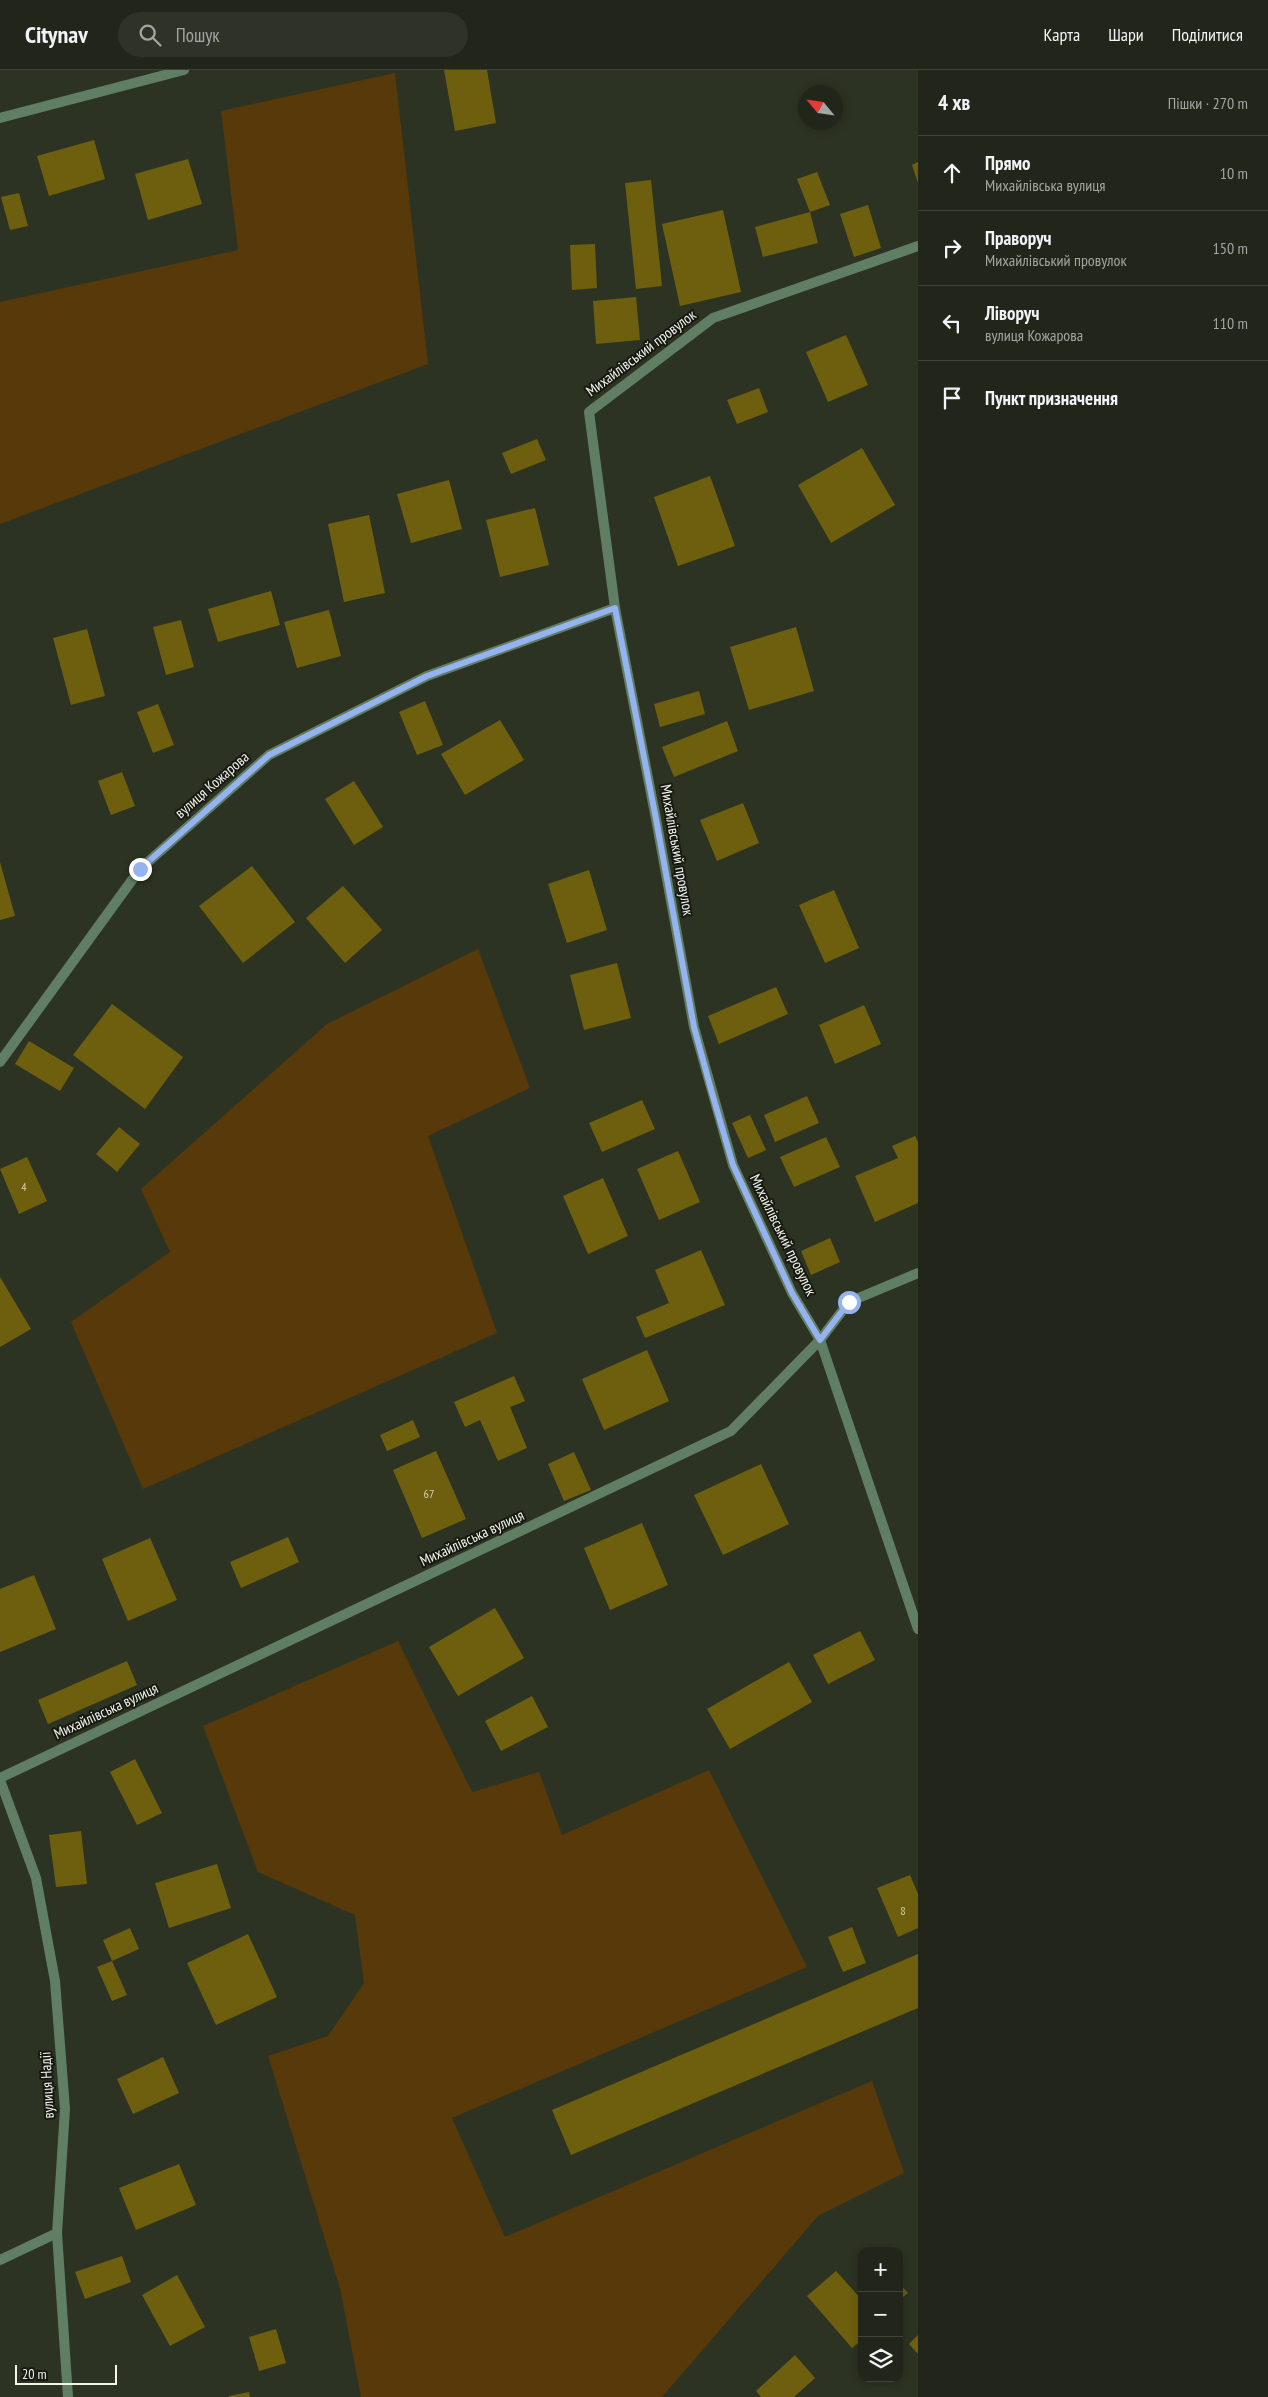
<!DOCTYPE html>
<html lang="uk">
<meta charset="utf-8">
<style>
body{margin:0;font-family:"PT Sans Narrow",sans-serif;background:#2e3227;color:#f1f3f6}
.controls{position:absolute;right:15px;bottom:15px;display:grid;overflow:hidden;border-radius:10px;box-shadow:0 2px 8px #0003}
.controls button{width:45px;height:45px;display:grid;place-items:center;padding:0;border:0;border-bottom:1px solid #3f4339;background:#22261a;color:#f1f3f6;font:25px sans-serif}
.compass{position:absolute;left:798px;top:15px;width:45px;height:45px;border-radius:50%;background:#22261a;box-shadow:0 2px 8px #0003;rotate:299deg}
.scale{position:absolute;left:15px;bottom:12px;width:102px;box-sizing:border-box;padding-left:5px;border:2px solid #f2f5eb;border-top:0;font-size:14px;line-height:18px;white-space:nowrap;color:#f2f5eb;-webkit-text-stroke:4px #171912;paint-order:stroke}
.stop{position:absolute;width:15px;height:15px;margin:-11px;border:4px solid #95b2f1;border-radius:50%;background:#fff}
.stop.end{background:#95b2f1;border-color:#fff;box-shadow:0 1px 5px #0008}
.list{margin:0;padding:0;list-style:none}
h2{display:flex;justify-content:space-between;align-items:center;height:65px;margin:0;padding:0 20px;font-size:21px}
h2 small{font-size:16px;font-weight:400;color:#a2a5a2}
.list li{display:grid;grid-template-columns:32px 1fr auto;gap:15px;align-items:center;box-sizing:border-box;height:75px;padding:0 20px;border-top:1px solid #3f4339}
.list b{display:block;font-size:19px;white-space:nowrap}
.list p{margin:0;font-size:16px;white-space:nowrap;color:#a2a5a2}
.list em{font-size:16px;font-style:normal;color:#a2a5a2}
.icon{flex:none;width:28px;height:28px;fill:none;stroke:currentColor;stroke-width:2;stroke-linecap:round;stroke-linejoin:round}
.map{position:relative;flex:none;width:918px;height:2327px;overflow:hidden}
header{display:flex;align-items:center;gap:30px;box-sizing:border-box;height:70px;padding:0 25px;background:#22261a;border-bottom:1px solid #3f4339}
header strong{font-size:24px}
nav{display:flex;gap:28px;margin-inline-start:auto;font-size:18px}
.search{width:350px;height:45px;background:#2e3227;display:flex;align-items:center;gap:12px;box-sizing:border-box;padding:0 18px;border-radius:28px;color:#a2a5a2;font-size:19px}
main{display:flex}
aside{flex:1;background:#22261a}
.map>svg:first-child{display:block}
.garden{fill:#57390a}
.building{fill:#6e5f0f}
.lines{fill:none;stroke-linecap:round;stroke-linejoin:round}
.minor{stroke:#607e63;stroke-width:10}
.route{stroke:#95b2f1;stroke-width:6}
.labels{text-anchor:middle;stroke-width:4;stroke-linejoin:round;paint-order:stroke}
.number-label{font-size:12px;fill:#d1d0b4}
.street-label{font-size:15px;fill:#f2f5eb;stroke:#171912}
</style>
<header>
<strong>Citynav</strong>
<div class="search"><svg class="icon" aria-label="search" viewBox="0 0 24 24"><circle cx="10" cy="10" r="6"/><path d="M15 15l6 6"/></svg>Пошук</div>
<nav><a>Карта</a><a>Шари</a><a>Поділитися</a></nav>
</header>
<main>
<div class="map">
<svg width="918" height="2327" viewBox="0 0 918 2327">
<rect width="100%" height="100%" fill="#2d3322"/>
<path class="garden" d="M395,3L428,294L0,454V232L238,180L221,41Z
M478,879L530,1018L428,1066L497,1263L143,1419L71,1252L170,1182L141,1119L327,954Z
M398,1571L472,1722L539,1702L562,1765L709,1700L807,1897L452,2048L505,2167L872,2011L904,2103L818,2146L662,2327H361L340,2218L268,1986L328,1966L364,1913L355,1845L258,1802L203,1656Z"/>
<path class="building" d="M444,0H487L496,53L455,61Z
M94,70L105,109L49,126L37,86Z
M188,89L202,134L148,150L135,104Z
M918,92V113L912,95Z
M817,102L830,135L810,142L797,109Z
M651,110L662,216L636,219L625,113Z
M19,123L28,156L10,160L1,127Z
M868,135L881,178L854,187L840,144Z
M723,140L741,222L680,236L662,154Z
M810,142L818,173L763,187L755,157Z
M595,174L597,218L572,220L570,175Z
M636,227L640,270L596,274L593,231Z
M846,265L868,315L828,332L806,282Z
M759,318L768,342L737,354L727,330Z
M537,369L546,390L511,404L502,383Z
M862,378L895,435L831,473L798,415Z
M710,406L735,476L678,496L654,427Z
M449,410L462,459L411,473L397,424Z
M535,438L549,495L500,507L486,450Z
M369,445L385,523L344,532L328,454Z
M271,521L280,555L218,572L208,539Z
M329,540L341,586L297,598L284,552Z
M181,550L194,597L166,605L153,557Z
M796,557L814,621L749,640L730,577Z
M87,559L105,626L71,635L53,568Z
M699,621L705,644L660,657L654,634Z
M425,631L443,675L417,685L399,642Z
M158,634L174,675L153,683L137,642Z
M500,650L524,690L465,725L441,684Z
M727,651L738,681L674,707L662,677Z
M122,702L135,736L111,745L98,711Z
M354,711L383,757L354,775L325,729Z
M743,733L759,773L717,791L700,750Z
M0,792L15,846L0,850Z
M252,796L295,852L243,893L199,836Z
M589,800L607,860L567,873L548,814Z
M343,816L382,860L345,893L306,848Z
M834,820L859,878L825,893L799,835Z
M617,893L631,948L584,960L570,905Z
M776,917L788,944L719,974L708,946Z
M112,934L183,987L145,1039L73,985Z
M864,935L881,974L835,994L819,955Z
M29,971L74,998L60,1021L15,994Z
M807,1026L819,1053L775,1072L764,1045Z
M642,1030L655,1059L602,1082L589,1053Z
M750,1045L766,1080L748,1088L732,1053Z
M119,1057L140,1074L117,1102L96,1084Z
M915,1066L918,1072V1133L875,1152L855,1106L898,1088L892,1076Z
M826,1067L840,1097L794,1117L780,1087Z
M678,1081L700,1132L659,1150L637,1099Z
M27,1087L47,1131L19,1144L0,1099Z
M603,1108L628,1166L588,1184L563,1126Z
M830,1168L840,1192L811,1205L801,1181Z
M701,1180L725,1235L645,1268L636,1247L669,1233L655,1200Z
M0,1207L31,1259L0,1277Z
M647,1280L669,1331L604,1360L582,1309Z
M514,1306L525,1331L510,1337L527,1378L498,1391L480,1350L465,1357L454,1332Z
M413,1350L420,1367L387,1381L380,1365Z
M436,1381L466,1449L422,1468L393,1400Z
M574,1382L591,1420L564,1431L548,1394Z
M761,1394L789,1454L723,1485L694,1425Z
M642,1453L668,1515L610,1540L584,1478Z
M288,1467L299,1492L241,1518L230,1492Z
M150,1468L177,1530L128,1551L102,1489Z
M34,1505L56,1559L0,1582V1519Z
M495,1538L524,1588L458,1626L429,1577Z
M860,1561L875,1590L828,1614L813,1585Z
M127,1591L137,1615L48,1654L38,1630Z
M789,1592L812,1632L730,1679L707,1639Z
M532,1626L548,1657L501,1681L485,1651Z
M135,1689L162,1743L137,1755L110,1702Z
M81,1761L87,1814L56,1817L49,1765Z
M217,1794L231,1838L169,1858L155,1813Z
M910,1805L918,1824V1858L898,1867L877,1818Z
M852,1857L866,1893L843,1902L828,1867Z
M130,1858L139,1879L112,1891L103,1870Z
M248,1864L277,1927L216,1955L187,1893Z
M918,1884V1938L571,2085L552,2040Z
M112,1891L127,1925L112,1931L97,1897Z
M163,1987L179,2023L133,2044L117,2009Z
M179,2094L196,2135L136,2160L119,2118Z
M122,2186L131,2212L85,2229L75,2202Z
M836,2201L862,2230V2270L852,2278L807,2226Z
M177,2205L205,2257L170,2276L142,2225Z
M899,2213L908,2223L899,2230Z
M276,2259L286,2293L259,2301L249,2267Z
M918,2265V2284L909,2274Z
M795,2285L815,2308L794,2327H761L756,2321Z
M249,2322L250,2327H229V2326Z"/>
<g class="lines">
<path class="minor" d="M0,48L184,0
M918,176L713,248L589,342L615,538L656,749L694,957L733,1095L792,1223L820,1270L918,1559
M0,992L140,799L269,685L427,606L615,538
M0,1708L731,1361L820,1270L849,1232L918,1203
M0,1710L36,1808L55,1911L65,2039L57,2163L68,2327
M0,2190L57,2163"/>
</g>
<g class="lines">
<path class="route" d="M140,799L269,685L427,606L615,538L656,749L694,957L712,1023L733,1095L792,1223L820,1270L849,1232"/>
</g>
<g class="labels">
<g class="number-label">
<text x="24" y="1121">4</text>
<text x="429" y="1428">67</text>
<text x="903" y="1845">8</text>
</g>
<g class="street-label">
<text transform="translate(641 283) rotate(-37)" y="5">Михайлівський провулок</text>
<text transform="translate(212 715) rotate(-41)" y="5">вулиця Кожарова</text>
<text transform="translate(677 780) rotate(80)" y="5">Михайлівський провулок</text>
<text transform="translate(783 1165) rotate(64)" y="5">Михайлівський провулок</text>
<text transform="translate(472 1468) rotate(-25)" y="5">Михайлівська вулиця</text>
<text transform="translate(106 1641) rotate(-25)" y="5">Михайлівська вулиця</text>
<text transform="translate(47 2015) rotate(-93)" y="5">вулиця Надії</text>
</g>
</g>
</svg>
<div class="controls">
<button>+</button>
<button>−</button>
<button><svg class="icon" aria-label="layers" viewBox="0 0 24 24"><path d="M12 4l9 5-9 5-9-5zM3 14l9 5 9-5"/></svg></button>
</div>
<svg class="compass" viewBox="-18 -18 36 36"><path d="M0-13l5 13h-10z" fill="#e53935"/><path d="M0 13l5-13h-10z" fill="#a2a5a2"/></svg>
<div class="scale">20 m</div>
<div class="stop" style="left:849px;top:1232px"></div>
<div class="stop end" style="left:140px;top:799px"></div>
</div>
<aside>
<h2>4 хв<small>Пішки · 270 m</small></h2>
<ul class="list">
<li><svg class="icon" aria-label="ahead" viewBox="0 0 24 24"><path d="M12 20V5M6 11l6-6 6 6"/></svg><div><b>Прямо</b><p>Михайлівська вулиця</p></div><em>10 m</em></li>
<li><svg class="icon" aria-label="right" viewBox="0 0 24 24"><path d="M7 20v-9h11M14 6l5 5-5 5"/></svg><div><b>Праворуч</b><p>Михайлівський провулок</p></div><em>150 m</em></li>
<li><svg class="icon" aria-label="left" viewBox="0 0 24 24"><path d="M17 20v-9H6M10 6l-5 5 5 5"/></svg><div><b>Ліворуч</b><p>вулиця Кожарова</p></div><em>110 m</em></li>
<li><svg class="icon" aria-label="arrive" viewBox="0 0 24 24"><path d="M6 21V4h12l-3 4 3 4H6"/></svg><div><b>Пункт призначення</b></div></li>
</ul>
</aside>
</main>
